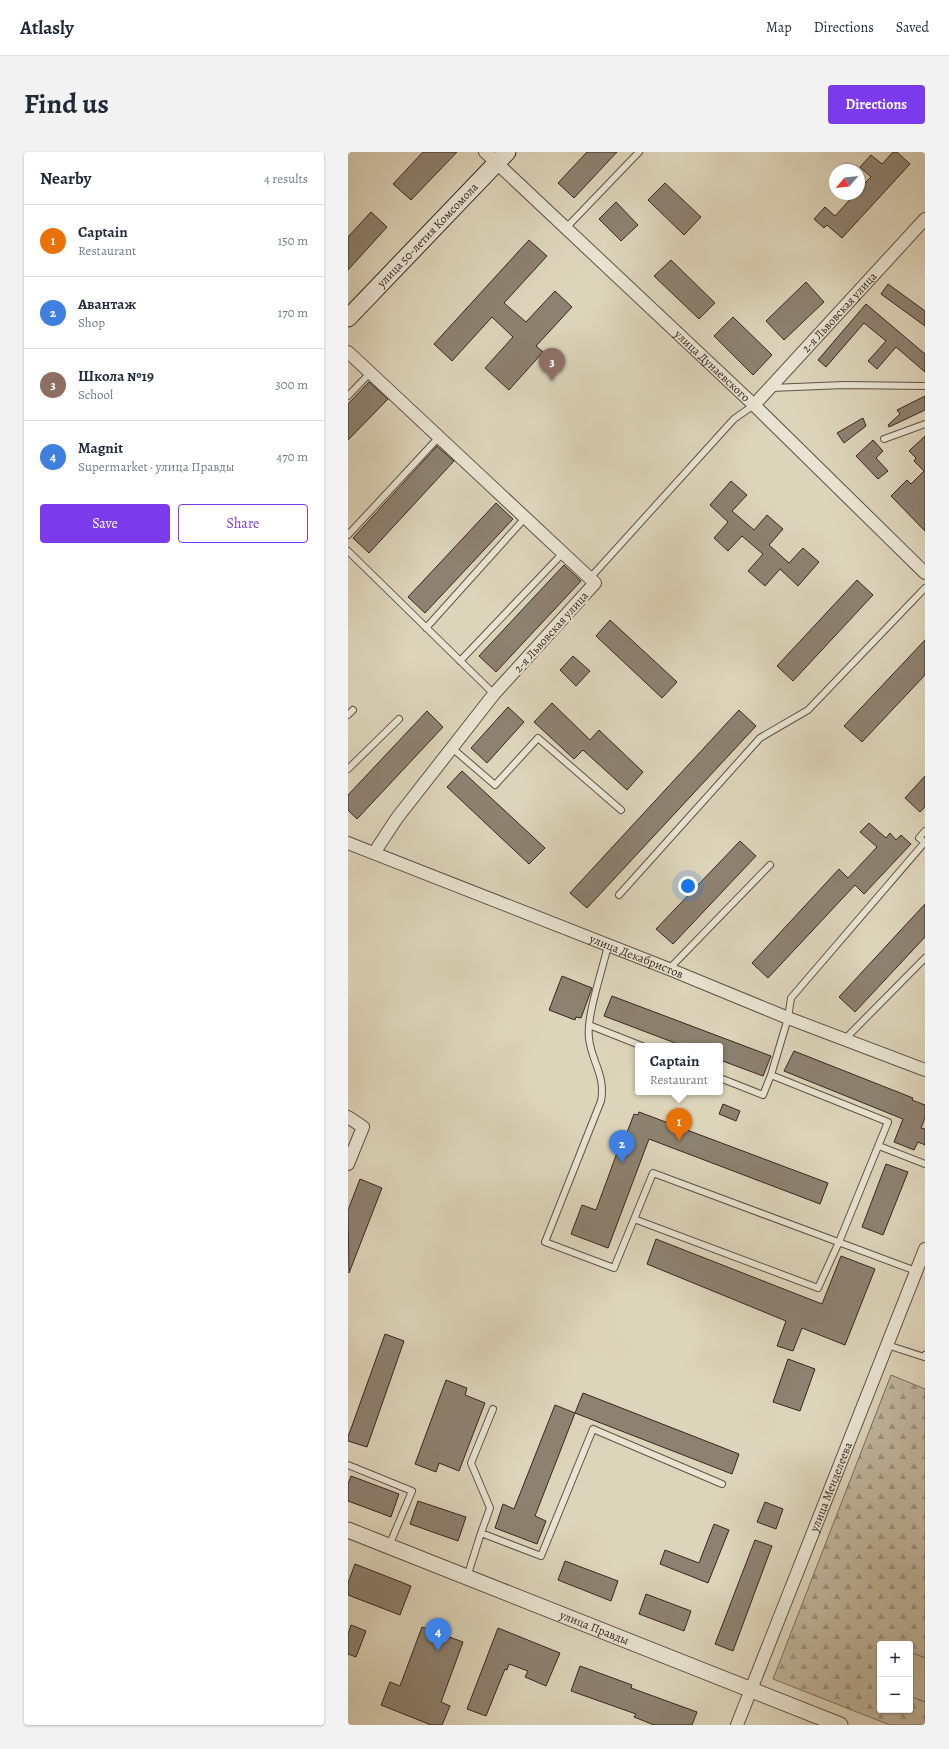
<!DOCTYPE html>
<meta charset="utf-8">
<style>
body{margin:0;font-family:Alegreya,serif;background:#f2f2f3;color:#1f2937}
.controls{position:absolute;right:12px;bottom:12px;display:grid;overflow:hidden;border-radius:4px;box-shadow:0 1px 3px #0004}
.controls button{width:36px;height:36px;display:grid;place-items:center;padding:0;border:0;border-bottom:1px solid #e0e1e3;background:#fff;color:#1f2937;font:20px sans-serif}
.compass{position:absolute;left:481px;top:12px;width:36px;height:36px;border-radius:50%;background:#fff;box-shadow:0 1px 3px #0004;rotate:242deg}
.you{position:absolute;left:340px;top:734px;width:14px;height:14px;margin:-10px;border:3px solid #fff;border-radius:50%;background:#1a73e8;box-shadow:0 0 0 6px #1a73e833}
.badge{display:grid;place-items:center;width:26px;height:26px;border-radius:50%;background:#7c3aed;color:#fff;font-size:13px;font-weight:700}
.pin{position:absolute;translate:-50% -33px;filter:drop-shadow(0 1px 2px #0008)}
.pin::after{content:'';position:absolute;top:21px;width:14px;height:12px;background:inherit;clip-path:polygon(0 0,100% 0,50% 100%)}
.popup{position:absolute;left:287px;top:891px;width:88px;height:52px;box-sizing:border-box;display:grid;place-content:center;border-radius:4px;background:#fff;filter:drop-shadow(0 1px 3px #0005);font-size:13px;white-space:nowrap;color:#747a83}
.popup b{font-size:15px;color:#1f2937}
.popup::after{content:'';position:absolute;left:50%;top:100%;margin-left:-8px;border:8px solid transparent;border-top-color:#fff}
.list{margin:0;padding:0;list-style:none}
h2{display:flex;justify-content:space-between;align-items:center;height:52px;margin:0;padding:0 16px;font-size:17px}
h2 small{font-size:13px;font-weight:400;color:#747a83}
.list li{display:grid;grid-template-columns:26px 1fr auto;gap:12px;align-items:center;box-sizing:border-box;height:72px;padding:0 16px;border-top:1px solid #e0e1e3}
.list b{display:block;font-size:15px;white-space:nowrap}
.list p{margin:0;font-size:13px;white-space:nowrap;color:#747a83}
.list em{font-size:13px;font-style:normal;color:#747a83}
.actions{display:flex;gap:8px;padding:12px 16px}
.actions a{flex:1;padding:9px 0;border:1px solid #7c3aed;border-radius:4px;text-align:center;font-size:14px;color:#7c3aed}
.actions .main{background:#7c3aed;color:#fff}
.map{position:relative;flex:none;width:577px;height:1573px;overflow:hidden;border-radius:4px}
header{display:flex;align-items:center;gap:24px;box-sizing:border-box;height:56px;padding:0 20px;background:#fff;border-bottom:1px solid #e0e1e3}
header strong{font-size:19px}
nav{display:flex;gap:22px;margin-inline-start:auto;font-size:14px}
.intro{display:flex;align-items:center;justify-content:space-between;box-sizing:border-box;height:96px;padding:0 24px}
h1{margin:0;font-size:28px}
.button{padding:10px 18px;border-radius:4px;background:#7c3aed;color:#fff;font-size:14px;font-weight:700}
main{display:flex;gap:24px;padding:0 24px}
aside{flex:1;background:#fff;border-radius:4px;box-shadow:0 1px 3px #0004}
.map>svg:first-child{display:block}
.forest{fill:url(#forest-firs);stroke:#7c7060}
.pitch{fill:#c1b8a0;stroke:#7c7060}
.building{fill:#8d8271;stroke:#362821}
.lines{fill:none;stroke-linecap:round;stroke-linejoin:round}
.service-casing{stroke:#605347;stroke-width:8}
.minor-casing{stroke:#605347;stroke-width:14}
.tertiary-casing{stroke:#605347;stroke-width:17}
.secondary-casing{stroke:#362821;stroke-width:19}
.service{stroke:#e9e4d2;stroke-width:6}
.minor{stroke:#e9e4d2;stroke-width:12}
.tertiary{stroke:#e9e4d2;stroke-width:15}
.secondary{stroke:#e9e4d2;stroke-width:17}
.labels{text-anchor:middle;stroke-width:4;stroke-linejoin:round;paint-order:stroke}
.street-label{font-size:12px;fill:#362821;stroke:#e9e4d2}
</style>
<header>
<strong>Atlasly</strong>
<nav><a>Map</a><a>Directions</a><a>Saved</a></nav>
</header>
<div class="intro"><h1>Find us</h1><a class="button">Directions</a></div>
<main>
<aside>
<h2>Nearby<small>4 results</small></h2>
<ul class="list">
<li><span class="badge" style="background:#e8710a">1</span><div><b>Captain</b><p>Restaurant</p></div><em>150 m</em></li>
<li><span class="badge" style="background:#3f7fe0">2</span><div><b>Авантаж</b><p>Shop</p></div><em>170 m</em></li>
<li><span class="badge" style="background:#8d6e63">3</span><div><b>Школа №19</b><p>School</p></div><em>300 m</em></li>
<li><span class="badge" style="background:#3f7fe0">4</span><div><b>Magnit</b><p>Supermarket · улица Правды</p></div><em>470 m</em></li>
</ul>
<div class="actions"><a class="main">Save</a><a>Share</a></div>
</aside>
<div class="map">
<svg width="577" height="1573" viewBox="0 0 577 1573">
<defs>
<pattern id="forest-firs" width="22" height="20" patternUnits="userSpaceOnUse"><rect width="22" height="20" fill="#c1b8a0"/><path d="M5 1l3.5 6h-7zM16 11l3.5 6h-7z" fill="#9e9682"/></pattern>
</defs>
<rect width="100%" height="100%" fill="#ddd5ba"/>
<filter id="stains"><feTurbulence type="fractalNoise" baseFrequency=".005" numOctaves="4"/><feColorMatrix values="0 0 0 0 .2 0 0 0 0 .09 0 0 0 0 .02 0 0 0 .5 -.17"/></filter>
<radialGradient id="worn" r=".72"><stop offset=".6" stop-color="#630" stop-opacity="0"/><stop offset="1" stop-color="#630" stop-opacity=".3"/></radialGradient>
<path class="forest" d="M543,1223L577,1237V1506L562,1500V1492H532V1558H562V1544L577,1550V1573H542L425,1527Z"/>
<path class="pitch" d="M562,1500L577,1506V1550L562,1544Z"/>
<path class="building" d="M75,0H109L63,48L45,32Z
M239,0H269L226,46L210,31Z
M545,0H549L562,12L494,86L479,73L476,76L466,67L477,55L487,64L507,42H511V37L523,25L512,15L523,3L534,12Z
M317,31L353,65L336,83L300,48Z
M268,50L290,73L273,89L251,67Z
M23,60L39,75L0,118V85Z
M181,88L199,104L156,151L178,170L207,139L224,155L188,194L195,200L161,238L137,216L165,185L144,165L104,209L86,192Z
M323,108L367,151L351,167L306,124Z
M458,130L476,150L436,188L418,169Z
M540,132L577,159V174L533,142Z
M518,152L577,202V220L548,195L529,217L520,209L538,189L516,171L478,215L470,208Z
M385,165L424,203L405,223L366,184Z
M21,230L40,247L0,288V252Z
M577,244V258L541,275L540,273L552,262L549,258Z
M515,266L518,274L496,291L489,281Z
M577,284V379L543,344L559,328L563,332L576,319L566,309L568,306L561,299Z
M525,288L535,299L528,306L540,319L530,327L508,304Z
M89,294L106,309L21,401L5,386Z
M383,329L399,343L384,359L406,378L419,363L435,377L421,393L441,411L455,396L471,410L450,434L432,417L417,434L400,419L415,402L394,384L380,399L366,386L380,370L362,353Z
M148,351L165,367L77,461L60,445Z
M216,413L233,429L148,520L131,504Z
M509,428L525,443L445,529L429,514Z
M262,468L329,530L314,546L248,484Z
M577,488V523L514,590L496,574Z
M225,504L242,519L228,534L212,518Z
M204,551L242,588L251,578L295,620L279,638L235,598L226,607L186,570Z
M160,555L176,570L139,611L123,596Z
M391,558L408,574L239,756L222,741Z
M79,559L95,575L9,667L0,658V643Z
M114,619L197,696L181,712L99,635Z
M577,624V655L572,660L557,646Z
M521,671L538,686L542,681L548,688L553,683L563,692L516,742L507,733L420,826L404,811L491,717L500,726L529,695L512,680Z
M392,689L408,704L325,792L308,777Z
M577,752V785L507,860L491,845Z
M214,824L244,836L233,866L228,865L227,868L201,858Z
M264,844L423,904L415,924L372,908V894H335L256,864Z
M446,899L565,946L564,948L577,953V966L573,976L577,977V993L570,990L566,998L546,990L555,967L436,919Z
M375,952L392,959L388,969L371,962Z
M291,960L480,1031L472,1052L301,987L260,1096L223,1082L234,1053L248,1058L273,990L275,991L286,962L290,963Z
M538,1012L560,1020L535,1083L514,1075Z
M12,1027L34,1036L1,1121L0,1058Z
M308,1087L474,1152L493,1104L527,1117L497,1193L454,1176L445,1199L429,1194L438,1169L299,1112Z
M37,1182L56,1189L19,1295L0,1289V1285Z
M440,1207L467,1217L452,1259L425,1250Z
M98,1228L119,1236L117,1243L137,1251L111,1319L91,1311L88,1320L67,1312Z
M235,1241L391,1302L384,1322L227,1261Z
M207,1253L227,1261L187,1364L198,1369L189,1392L147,1376L155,1352L166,1357Z
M3,1324L51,1342L43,1365L0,1349V1332Z
M70,1349L118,1365L110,1389L62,1372Z
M417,1350L435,1357L428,1377L409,1370Z
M366,1372L381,1378L360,1431L312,1412L317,1398L351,1411Z
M407,1388L424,1394L385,1499L367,1492Z
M217,1409L270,1429L263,1449L210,1428Z
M7,1412L63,1434L52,1463L0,1443V1431Z
M298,1442L343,1459L336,1479L291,1462Z
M3,1473L18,1479L8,1505L0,1502V1482Z
M74,1475L115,1490L93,1550L102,1554L94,1573H83L33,1553L42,1530L52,1534Z
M150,1476L212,1501L198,1534L177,1525L180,1519L161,1512L159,1518L157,1517L138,1564L119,1557Z
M232,1514L284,1533L283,1536L349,1560L344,1573H306L286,1565L288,1562L223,1539Z"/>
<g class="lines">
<g class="service-casing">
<path id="service" d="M218,76L291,0
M423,236L496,233L577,234
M0,244L22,221
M536,287L577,272
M0,383L91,285
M0,399L146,542
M242,426L386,267L406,253
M78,476L177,366
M112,509L215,401
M0,563L5,558
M104,596L147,633L190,586L273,658
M0,617L51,567
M577,679L571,686L577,690
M271,743L412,586L460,558L577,436
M260,793C255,817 238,864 241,886C243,909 258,923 253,949L197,1090L266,1116L305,1021L568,1119
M321,817L422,713
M241,873L294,894
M497,887L577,806
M372,926L415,943L423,923
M531,994L577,1012
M286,1067L470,1136L491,1090L540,970L423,923L440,866L443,846L577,690
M539,1193L576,1205L577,1203
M0,1313L64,1339L41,1394
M133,1381L142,1356L123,1311L145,1257
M119,1425L133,1381L193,1404L245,1277L374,1332"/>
</g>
<g class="minor-casing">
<g id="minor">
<path id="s1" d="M137,0L406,253L577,421"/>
<path d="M0,200L247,431L146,542L49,666L26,701"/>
<path id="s2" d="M406,253L577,67"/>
<path id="s3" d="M0,691L321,817L440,866L577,918"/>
<path d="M0,965L15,975L0,1012"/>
<path id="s4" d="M389,1573L577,1097"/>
</g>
</g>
<g class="tertiary-casing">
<g id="tertiary">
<path id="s5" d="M0,1378L492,1573"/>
</g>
</g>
<g class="secondary-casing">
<g id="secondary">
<path id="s6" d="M0,166L159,0"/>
</g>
</g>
<use href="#service" class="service"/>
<use href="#minor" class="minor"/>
<use href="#tertiary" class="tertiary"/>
<use href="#secondary" class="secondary"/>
</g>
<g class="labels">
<g class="street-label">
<text dy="4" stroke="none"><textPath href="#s6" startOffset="115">улица 50-летия Комсомола</textPath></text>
<text dy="4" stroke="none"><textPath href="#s2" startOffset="126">2-я Львовская улица</textPath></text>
<text dy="4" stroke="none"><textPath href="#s1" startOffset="312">улица Дунаевского</textPath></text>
<text transform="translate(203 480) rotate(-48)" y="4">2-я Львовская улица</text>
<text dy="4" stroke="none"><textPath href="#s3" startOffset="310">улица Декабристов</textPath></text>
<text dy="4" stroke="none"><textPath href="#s4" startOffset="256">улица Менделеева</textPath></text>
<text dy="4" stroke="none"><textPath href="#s5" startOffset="265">улица Правды</textPath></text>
</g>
</g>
<rect width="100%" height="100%" filter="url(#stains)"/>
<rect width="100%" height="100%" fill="url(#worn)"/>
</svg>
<div class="controls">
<button>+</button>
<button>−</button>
</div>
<svg class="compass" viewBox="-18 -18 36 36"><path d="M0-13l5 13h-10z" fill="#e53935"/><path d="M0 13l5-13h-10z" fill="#747a83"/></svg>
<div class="you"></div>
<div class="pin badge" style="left:331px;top:989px;background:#e8710a">1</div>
<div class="popup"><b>Captain</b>Restaurant</div>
<div class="pin badge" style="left:274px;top:1011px;background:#3f7fe0">2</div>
<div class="pin badge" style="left:204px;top:229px;background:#8d6e63">3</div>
<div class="pin badge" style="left:90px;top:1499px;background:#3f7fe0">4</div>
</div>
</main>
